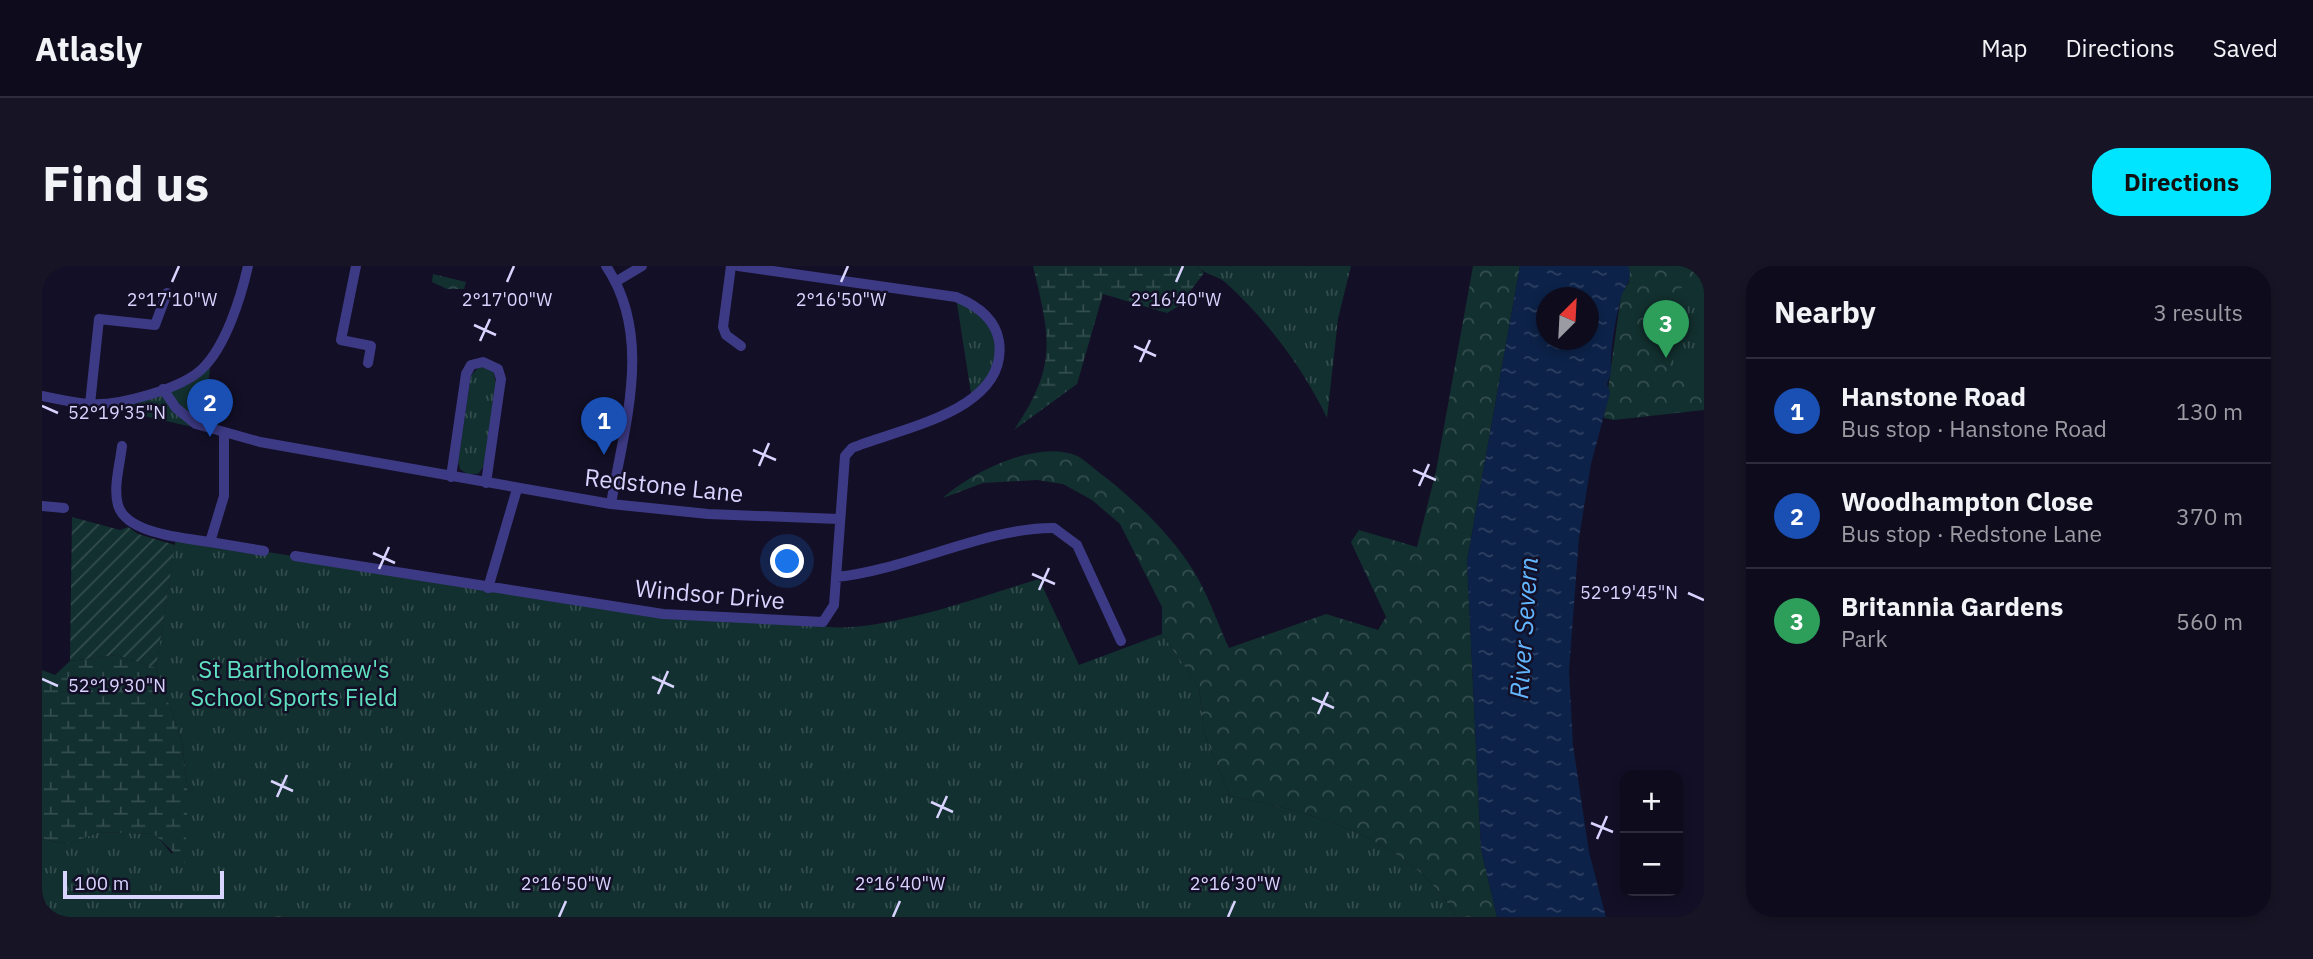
<!DOCTYPE html>
<meta charset="utf-8">
<style>
body{margin:0;font-family:"IBM Plex Sans",sans-serif;background:#171425;color:#f1f3f6}
.controls{position:absolute;right:21px;bottom:21px;display:grid;overflow:hidden;border-radius:14px;box-shadow:0 4px 10px #0003}
.controls button{width:63px;height:63px;display:grid;place-items:center;padding:0;border:0;border-bottom:2px solid #2e2b3b;background:#0e0b1c;color:#f1f3f6;font:35px sans-serif}
.compass{position:absolute;left:1494px;top:21px;width:63px;height:63px;border-radius:50%;background:#0e0b1c;box-shadow:0 4px 10px #0003;rotate:24deg}
.scale{position:absolute;left:21px;bottom:18px;width:161px;box-sizing:border-box;padding-left:7px;border:4px solid #d9d4ff;border-top:0;font-size:19px;line-height:24px;white-space:nowrap;color:#d9d4ff;-webkit-text-stroke:5px #130f26;paint-order:stroke}
.you{position:absolute;left:746px;top:296px;width:24px;height:24px;margin:-18px;border:5px solid #fff;border-radius:50%;background:#1a73e8;box-shadow:0 0 0 10px #1a73e833}
.badge{display:grid;place-items:center;width:46px;height:46px;border-radius:50%;background:#00e5ff;color:#fff;font-size:23px;font-weight:700}
.pin{position:absolute;translate:-50% -58px;filter:drop-shadow(0 2px 4px #0008)}
.pin::after{content:'';position:absolute;top:37px;width:24px;height:21px;background:inherit;clip-path:polygon(0 0,100% 0,50% 100%)}
.list{margin:0;padding:0;list-style:none}
h2{display:flex;justify-content:space-between;align-items:center;height:91px;margin:0;padding:0 28px;font-size:30px}
h2 small{font-size:23px;font-weight:400;color:#9b9ba3}
.list li{display:grid;grid-template-columns:46px 1fr auto;gap:21px;align-items:center;box-sizing:border-box;height:105px;padding:0 28px;border-top:2px solid #2e2b3b}
.list b{display:block;font-size:26px;white-space:nowrap}
.list p{margin:0;font-size:23px;white-space:nowrap;color:#9b9ba3}
.list em{font-size:23px;font-style:normal;color:#9b9ba3}
.map{position:relative;flex:none;width:1662px;height:651px;overflow:hidden;border-radius:28px}
header{display:flex;align-items:center;gap:42px;box-sizing:border-box;height:98px;padding:0 35px;background:#0e0b1c;border-bottom:2px solid #2e2b3b}
header strong{font-size:33px}
nav{display:flex;gap:38px;margin-inline-start:auto;font-size:24px}
.intro{display:flex;align-items:center;justify-content:space-between;box-sizing:border-box;height:168px;padding:0 42px}
h1{margin:0;font-size:49px}
.button{padding:18px 32px;border-radius:28px;background:#00e5ff;color:#111;font-size:24px;font-weight:700}
main{display:flex;gap:42px;padding:0 42px}
aside{flex:1;background:#0e0b1c;border-radius:28px;box-shadow:0 4px 10px #0003}
.map>svg:first-child{display:block}
.grass{fill:url(#grass-tufts)}
.forest{fill:url(#forest-crowns)}
.wetland{fill:url(#wetland-marsh)}
.garden{fill:url(#garden-furrows)}
.water{fill:url(#water-ripples);fill-rule:evenodd}
.lines{fill:none;stroke-linecap:round;stroke-linejoin:round}
.minor{stroke:#3d3a85;stroke-width:10}
.ticks{fill:none;stroke:#d9d4ff;stroke-width:2.5}
.labels{text-anchor:middle;stroke-width:5;stroke-linejoin:round;paint-order:stroke}
.street-label{font-size:24px;fill:#d9d4ff;stroke:#130f26}
.park-label{font-size:24px;fill:#5fe0c0;stroke:#130f26}
.water-label{font-size:26px;font-style:italic;fill:#62b6ff;stroke:#130f26}
.ticks-label{font-size:18px;text-anchor:middle;fill:#d9d4ff;stroke:#130f26;stroke-width:5;stroke-linejoin:round;paint-order:stroke}
</style>
<header>
<strong>Atlasly</strong>
<nav><a>Map</a><a>Directions</a><a>Saved</a></nav>
</header>
<div class="intro"><h1>Find us</h1><a class="button">Directions</a></div>
<main>
<div class="map">
<svg width="1662" height="651" viewBox="0 0 1662 651">
<defs>
<pattern id="grass-tufts" width="24" height="20" patternUnits="userSpaceOnUse" patternTransform="scale(1.75)"><rect width="24" height="20" fill="#12302f"/><path d="M3 7l-1-3M5 7V3M7 7l1-3M15 17l-1-3M17 17v-4M19 17l1-3" fill="none" stroke="#344d4e"/></pattern>
<pattern id="forest-crowns" width="20" height="18" patternUnits="userSpaceOnUse" patternTransform="scale(1.75)"><rect width="20" height="18" fill="#12302f"/><path d="M2 6a3 3 0 1 1 6 0M12 15a3 3 0 1 1 6 0" fill="none" stroke="#344d4e"/></pattern>
<pattern id="wetland-marsh" width="20" height="14" patternUnits="userSpaceOnUse" patternTransform="scale(1.75)"><rect width="20" height="14" fill="#12302f"/><path d="M1 5h8M5 5V1M11 12h8M15 12V8" fill="none" stroke="#344d4e"/></pattern>
<pattern id="garden-furrows" width="10" height="10" patternUnits="userSpaceOnUse" patternTransform="scale(1.75)"><rect width="10" height="10" fill="#12302f"/><path d="M-1 1l2-2M0 10L10 0M9 11l2-2" fill="none" stroke="#344d4e"/></pattern>
<pattern id="water-ripples" width="26" height="14" patternUnits="userSpaceOnUse" patternTransform="scale(1.75)"><rect width="26" height="14" fill="#0c2248"/><path d="M2 4q2-2 4 0t4 0M15 11q2-2 4 0t4 0" fill="none" stroke="#2f4163"/></pattern>
</defs>
<rect width="100%" height="100%" fill="#130f26"/>
<path class="grass" d="M1155,0H1309L1296,53L1285,152C1261,102 1224,53 1183,16C1174,9 1163,9 1155,0Z
M1598,0H1662V141L1578,143Z
M914,31L950,57L957,97L930,134Z
M165,98L168,104L163,136L182,168L48,138L121,123Z
M438,100L451,104L454,117L442,200L436,208H425L418,203L416,196L429,109Z
M134,271L555,340L771,358C823,374 942,329 997,313L1037,399L1120,368L1157,421L1162,467L1188,530C1272,546 1370,573 1415,651H0V573L26,578L57,566L113,568L130,588L146,528L140,475L114,402Z"/>
<path class="forest" d="M1431,0H1478L1425,295L1439,583L1455,651H1415C1370,573 1272,546 1188,530L1162,467L1157,421L1120,368V341L1078,258L1050,234L1021,218L995,214L941,217L901,232C929,207 993,174 1033,189C1043,193 1054,205 1063,211C1095,236 1130,270 1151,304C1166,328 1175,356 1187,382L1284,348L1336,364L1344,351L1309,276L1317,264L1375,281L1394,205Z
M1586,0H1659L1662,12L1637,23L1627,58L1628,101L1650,110H1662V144L1572,154L1562,152L1579,29L1587,16Z
M391,8L424,16L422,23H405L390,16Z
M234,637L242,638L257,651H218Z"/>
<path class="wetland" d="M991,0H1155L1162,7L1137,40L1125,47L1061,28L1035,118L972,164C1016,99 1008,72 991,0Z
M75,389L114,402L140,475L146,528L143,597L112,568L57,566L26,578L0,573V404L13,409L28,395Z"/>
<path class="garden" d="M30,251L78,264L86,261L96,268L133,279L114,402L75,389L28,395Z"/>
<path class="water" d="M1478,0H1586C1592,14 1582,20 1579,32C1573,55 1568,83 1569,106L1565,118L1568,127L1549,198L1537,272L1527,405L1531,479L1547,586L1564,651H1455L1439,583L1425,295ZM1504,32H1546V74H1504Z"/>
<g class="lines">
<path class="minor" d="M314,0L299,74L329,80L326,97
M564,0C612,71 582,160 569,238
M689,0L681,61L684,69L699,80
M575,15L600,0
M121,123L134,142L154,158L218,176L569,238L666,248L797,253
M0,130C16,133 32,137 48,138C77,140 139,123 160,103C184,80 199,31 206,0
M48,138L57,53L113,59L125,27
M80,180C78,198 71,222 76,239C84,268 143,272 168,276L182,230V168
M409,211L424,108L429,99L441,96L456,103L459,113L444,217
M0,240L22,242
M168,276L222,285
M253,290L621,348L781,356L792,339L803,190L810,182C858,162 967,145 957,75C953,52 934,39 914,31L696,0
M794,311C865,304 945,261 1012,262L1035,279L1079,375
M446,322L475,223"/>
</g>
<path class="ticks" d="M130,16L137,0M465,16L472,0M799,16L806,0M1134,16L1141,0M432,59L454,69M438,75L448,53M1092,80L1114,90M1098,96L1108,74M0,140L16,147M711,184L734,194M717,200L727,177M1371,204L1394,214M1377,220L1387,198M331,287L353,297M337,303L347,281M990,308L1013,318M997,324L1007,302M1646,327L1662,334M610,411L632,421M0,413L16,420M616,428L626,405M1270,432L1292,442M1276,448L1286,426M229,515L251,525M235,531L245,509M889,536L911,546M895,552L905,530M1549,557L1571,566M1555,573L1565,550M517,651L524,635M851,651L858,635M1186,651L1193,635"/>
<g class="labels">
<g class="street-label">
<text transform="translate(622 220) rotate(6)" y="8">Redstone Lane</text>
<text transform="translate(668 329) rotate(5)" y="8">Windsor Drive</text>
</g>
<g class="park-label">
<text x="252" y="412">St Bartholomew's<tspan x="252" dy="28">School Sports Field</tspan></text>
</g>
<g class="water-label">
<text transform="translate(1482 362) rotate(-86)" y="9">River Severn</text>
</g>
</g>
<g class="ticks-label">
<text x="465" y="40">2°17'00"W</text>
<text x="799" y="40">2°16'50"W</text>
<text x="1134" y="40">2°16'40"W</text>
<text x="130" y="40">2°17'10"W</text>
<text x="75" y="153">52°19'35"N</text>
<text x="1587" y="333">52°19'45"N</text>
<text x="75" y="426">52°19'30"N</text>
<text x="524" y="624">2°16'50"W</text>
<text x="858" y="624">2°16'40"W</text>
<text x="1193" y="624">2°16'30"W</text>
</g>
</svg>
<div class="controls">
<button>+</button>
<button>−</button>
</div>
<svg class="compass" viewBox="-18 -18 36 36"><path d="M0-13l5 13h-10z" fill="#e53935"/><path d="M0 13l5-13h-10z" fill="#9b9ba3"/></svg>
<div class="scale">100 m</div>
<div class="you"></div>
<div class="pin badge" style="left:562px;top:189px;background:#1a4fb4">1</div>
<div class="pin badge" style="left:168px;top:171px;background:#1a4fb4">2</div>
<div class="pin badge" style="left:1624px;top:92px;background:#2e9e5b">3</div>
</div>
<aside>
<h2>Nearby<small>3 results</small></h2>
<ul class="list">
<li><span class="badge" style="background:#1a4fb4">1</span><div><b>Hanstone Road</b><p>Bus stop · Hanstone Road</p></div><em>130 m</em></li>
<li><span class="badge" style="background:#1a4fb4">2</span><div><b>Woodhampton Close</b><p>Bus stop · Redstone Lane</p></div><em>370 m</em></li>
<li><span class="badge" style="background:#2e9e5b">3</span><div><b>Britannia Gardens</b><p>Park</p></div><em>560 m</em></li>
</ul>
</aside>
</main>
